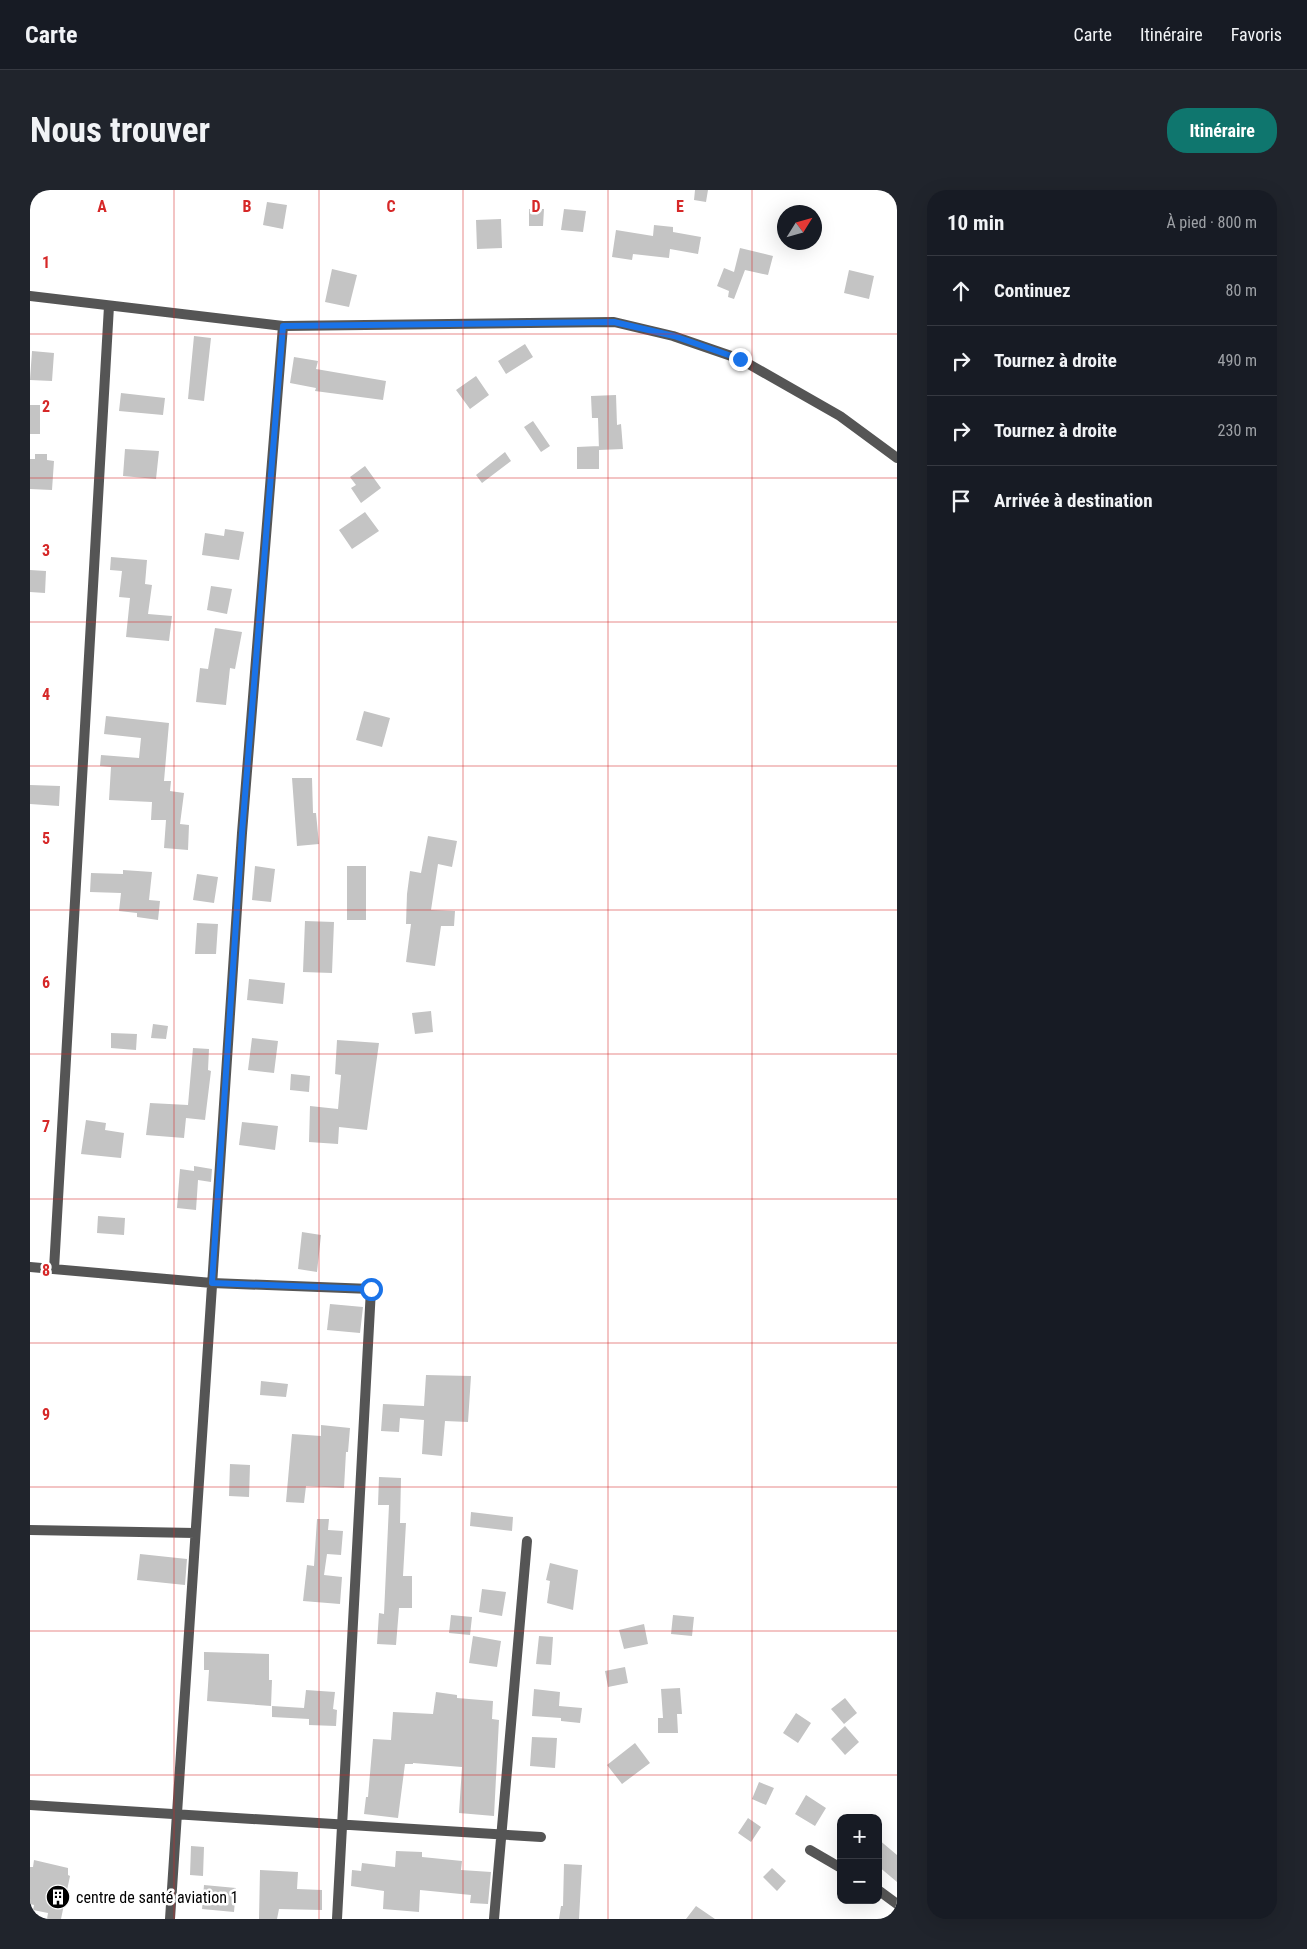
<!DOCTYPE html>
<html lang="fr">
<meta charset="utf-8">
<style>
body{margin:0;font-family:"Roboto Condensed",sans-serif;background:#20242c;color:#f1f3f6}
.controls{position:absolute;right:15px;bottom:15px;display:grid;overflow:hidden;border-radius:10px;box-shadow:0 5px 20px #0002}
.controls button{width:45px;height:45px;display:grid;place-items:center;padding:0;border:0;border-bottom:1px solid #363941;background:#171b24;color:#f1f3f6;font:25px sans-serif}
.compass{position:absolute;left:747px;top:15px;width:45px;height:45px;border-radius:50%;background:#171b24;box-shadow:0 5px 20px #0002;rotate:53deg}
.stop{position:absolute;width:15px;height:15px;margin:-11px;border:4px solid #1a73e8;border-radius:50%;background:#fff}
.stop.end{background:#1a73e8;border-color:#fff;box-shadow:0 1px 5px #0008}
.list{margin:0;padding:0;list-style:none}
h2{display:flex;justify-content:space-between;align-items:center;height:65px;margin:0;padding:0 20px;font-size:21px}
h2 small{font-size:16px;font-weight:400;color:#9ea1a6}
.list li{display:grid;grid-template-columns:32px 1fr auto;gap:15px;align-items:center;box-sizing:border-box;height:70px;padding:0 20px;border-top:1px solid #363941}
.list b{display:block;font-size:19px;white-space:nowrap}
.list em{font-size:16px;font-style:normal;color:#9ea1a6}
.icon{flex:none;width:28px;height:28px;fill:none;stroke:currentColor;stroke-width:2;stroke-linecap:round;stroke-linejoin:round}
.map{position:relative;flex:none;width:867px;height:1729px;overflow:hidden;border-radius:20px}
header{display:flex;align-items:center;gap:30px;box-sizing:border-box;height:70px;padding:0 25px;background:#171b24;border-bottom:1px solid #363941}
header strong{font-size:24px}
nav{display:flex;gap:28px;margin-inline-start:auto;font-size:18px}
.intro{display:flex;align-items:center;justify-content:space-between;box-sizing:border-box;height:120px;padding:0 30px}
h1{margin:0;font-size:35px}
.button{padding:12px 22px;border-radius:20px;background:#0f766e;color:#fff;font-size:18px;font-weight:700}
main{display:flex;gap:30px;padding:0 30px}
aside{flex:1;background:#171b24;border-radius:20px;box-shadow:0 5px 20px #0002}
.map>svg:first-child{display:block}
.building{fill:#c4c4c4}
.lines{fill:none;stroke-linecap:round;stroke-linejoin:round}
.street{stroke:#555;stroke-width:10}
.route{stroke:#1a73e8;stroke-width:6}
.grid{fill:none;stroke:#d62828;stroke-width:1;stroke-opacity:0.55}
.labels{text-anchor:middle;stroke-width:5;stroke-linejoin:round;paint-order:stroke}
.poi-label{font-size:16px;fill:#000;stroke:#fff;text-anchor:start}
.grid-label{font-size:16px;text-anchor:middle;font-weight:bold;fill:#d62828;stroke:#fff;stroke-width:5;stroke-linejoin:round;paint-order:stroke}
</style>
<header>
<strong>Carte</strong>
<nav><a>Carte</a><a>Itinéraire</a><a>Favoris</a></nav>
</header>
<div class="intro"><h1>Nous trouver</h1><a class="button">Itinéraire</a></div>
<main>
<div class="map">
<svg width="867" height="1729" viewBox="0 0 867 1729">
<rect width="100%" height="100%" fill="#fff"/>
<path class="building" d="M665,0H678L676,12L664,10Z
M237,12L257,15L253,39L233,35Z
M499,19H514L513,36H499Z
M534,19L556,21L553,42L531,40Z
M471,29L472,58L447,59L446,30Z
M624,35L643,37V42L671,47L668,64L640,59L639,68L603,64L602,70L582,67L586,40L623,46Z
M710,58L743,66L738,85L715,80L704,109L698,107L699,101L687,96L694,78L704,82Z
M302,79L327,85L319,117L295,112Z
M819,80L844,86L839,109L814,103Z
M164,146L181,148L174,211L158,209Z
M495,154L503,167L476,184L468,171Z
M2,161L24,163L22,191L0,190Z
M264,167L288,171L286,179L356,191L353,210L285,201L286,198L260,193Z
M446,186L459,205L440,219L426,200Z
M91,203L135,208L133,225L89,221Z
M586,205L587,235L591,234L593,259L569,260L568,228H562L561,206Z
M0,215H10V244H0Z
M503,231L520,256L511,262L494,237Z
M569,256V279H547V257Z
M95,259L129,261L126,289L93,286Z
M475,262L481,271L452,293L446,285Z
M5,264H17V270L24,271L22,300L0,299V269H5Z
M335,276L351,298L331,313L321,298L326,295L320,287Z
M335,322L349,341L322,359L309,340Z
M195,339L214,342L209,370L172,365L175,343L194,346Z
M81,367L117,370L115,394L122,395L118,424L142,426L139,451L96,447L100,408L89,407L92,381L80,380Z
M0,380L16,381L15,403L0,402Z
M181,396L202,399L197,424L177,420Z
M185,438L212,442L205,479L200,478L196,515L166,512L170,478L178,479Z
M334,521L360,528L352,557L326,550Z
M76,526L139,533L134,591H141L140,601L154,603L150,634L159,635L158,660L134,658L136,630H121L122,612L79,610L81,577L70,576L71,565L109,568L111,548L74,544Z
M262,588H282L283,623H286L289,654L267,656Z
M0,595L30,596L29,616L0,614Z
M398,646L427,651L422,677L408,674L401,720L425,721L424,736H411L405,776L376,772L381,734H376L377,704L380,681L391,683Z
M225,676L245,679L241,712L222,710Z
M317,676H336V730H317Z
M93,680L122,682L119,710L130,711L128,730L107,727V723L89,721L91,703L60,702L61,683L93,684Z
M167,684L188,687L184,713L163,710Z
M275,731L304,732L302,783L273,782Z
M167,733L188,734L186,764H165Z
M219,789L255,793L253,814L217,810Z
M401,821L403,842L385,844L382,823Z
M123,834L138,836L136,849L121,848Z
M81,843L107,844L106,860L81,858Z
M222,848L248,851L244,883L218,880Z
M307,850L349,853L337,940L309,937L308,954L279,952L280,916L308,919L311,885L305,884Z
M163,858L179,859L178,880L181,881L175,930L156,928L154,948L116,945L120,913L158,915Z
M261,884L280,886L279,902L260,900Z
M56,930L76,933L75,940L94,943L91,968L51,964Z
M212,932L248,936L245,960L209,955Z
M164,976L182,979L181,992L168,990L166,1020L147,1018L150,979L164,981Z
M68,1026L95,1028L94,1045L67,1043Z
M272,1042L291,1045L287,1082L268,1079Z
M300,1114L333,1117L330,1143L297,1140Z
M396,1185L441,1186L438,1232L415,1231L412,1266L392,1264L394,1230L370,1228L369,1242L351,1241L353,1214L394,1216Z
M231,1191L258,1194L256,1207L230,1205Z
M291,1235L320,1238L318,1262H316L314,1298L276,1296L274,1313L256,1312L262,1244L291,1246Z
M200,1274L220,1275L219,1307L199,1306Z
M349,1287L371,1288L370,1333H376L373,1386H382V1418H369L366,1455L347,1454L349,1423L354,1424L359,1315H348Z
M441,1322L483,1327L482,1341L440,1336Z
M287,1329H299L298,1340L313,1341L311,1365L297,1364L294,1385L312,1387L310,1414L273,1411L277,1375L284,1376Z
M110,1364L157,1369L155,1395L107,1390Z
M520,1373L548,1380L543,1420L517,1413L520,1391L516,1390Z
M452,1399L476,1402L472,1426L449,1422Z
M421,1425L442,1427L440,1445L419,1443Z
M643,1425L664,1427L662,1446L641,1444Z
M614,1434L618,1454L594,1459L589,1440Z
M443,1446L471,1451L467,1477L439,1473Z
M509,1446L523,1447L521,1475L506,1474Z
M174,1462L239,1464V1490H242L241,1516L177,1511L179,1480H174Z
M595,1477L598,1493L578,1497L575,1481Z
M650,1498L652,1524H647L648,1543H628V1528H633L631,1499Z
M504,1499L530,1502L529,1516L552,1518L550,1533L531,1531V1528L502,1526Z
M276,1500L305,1502L303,1519L307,1520L306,1536L279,1535V1529L242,1527V1516L274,1518Z
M406,1502L427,1505V1508L463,1511L462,1529L469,1530L464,1626L429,1623L432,1577L383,1573V1574H375L368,1628L334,1624L336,1607H338L343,1549L361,1550L363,1522L403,1524Z
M815,1508L827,1523L814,1534L801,1519Z
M766,1523L781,1533L768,1553L753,1543Z
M815,1536L829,1552L815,1565L801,1549Z
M502,1547L527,1548L525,1578L500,1576Z
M605,1553L620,1573L592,1594L577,1575Z
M729,1592L744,1598L736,1615L722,1609Z
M776,1605L796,1618L785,1636L765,1624Z
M718,1628L731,1637L721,1652L708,1643Z
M848,1649L867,1665V1692L848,1676Z
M161,1656L174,1657L173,1686L160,1685Z
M366,1661L392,1662V1667L432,1671L431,1680L461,1682L458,1714L440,1713L441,1705L390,1700L389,1722L353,1719L354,1701L321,1696L322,1680L331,1681L332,1673L365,1677Z
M4,1670L38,1678V1685L40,1686L31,1729H17L18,1723L3,1720L4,1715L0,1714V1677H3Z
M534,1674L552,1675L549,1729H529L531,1716H533Z
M742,1678L756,1691L747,1701L733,1687Z
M230,1680L268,1682L267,1699L292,1700V1720L249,1719L247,1729H229Z
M174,1695L206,1698L204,1722L172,1719Z
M666,1716L685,1729H656Z"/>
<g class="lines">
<path class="street" d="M0,106L253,136L584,132L643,146L710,169L810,226L867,268
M0,1077L182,1093L341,1099L307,1729
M24,1079L79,116
M0,1340L165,1343
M0,1615L511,1647
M780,1660L811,1678
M848,1700L867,1714
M140,1729L212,643L253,136
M464,1729L497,1351"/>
</g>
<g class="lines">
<path class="route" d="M341,1099L182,1093L212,643L253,136L584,132L644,146L710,169"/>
</g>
<path class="grid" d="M144,0V1729M289,0V1729M433,0V1729M578,0V1729M722,0V1729M0,144H867M0,288H867M0,432H867M0,576H867M0,720H867M0,864H867M0,1009H867M0,1153H867M0,1297H867M0,1441H867M0,1585H867"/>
<defs>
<g id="building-disc" transform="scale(1.25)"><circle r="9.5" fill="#000" stroke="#fff"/><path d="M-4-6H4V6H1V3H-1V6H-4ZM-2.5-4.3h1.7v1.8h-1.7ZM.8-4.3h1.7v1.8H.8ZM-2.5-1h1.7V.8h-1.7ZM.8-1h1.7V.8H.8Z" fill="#fff"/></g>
</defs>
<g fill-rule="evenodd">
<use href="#building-disc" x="28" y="1707"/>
</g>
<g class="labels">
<g class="poi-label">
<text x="46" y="1713">centre de santé aviation 1</text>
</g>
</g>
<g class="grid-label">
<text x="72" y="22">A</text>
<text x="217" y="22">B</text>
<text x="361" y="22">C</text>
<text x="506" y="22">D</text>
<text x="650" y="22">E</text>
<text x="16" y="78">1</text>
<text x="16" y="222">2</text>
<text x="16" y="366">3</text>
<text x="16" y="510">4</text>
<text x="16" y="654">5</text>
<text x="16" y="798">6</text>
<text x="16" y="942">7</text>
<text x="16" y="1086">8</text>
<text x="16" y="1230">9</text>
</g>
</svg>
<div class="controls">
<button>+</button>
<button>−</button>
</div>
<svg class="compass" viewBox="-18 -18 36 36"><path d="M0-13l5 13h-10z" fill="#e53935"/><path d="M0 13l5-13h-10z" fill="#9ea1a6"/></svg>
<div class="stop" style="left:341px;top:1099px"></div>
<div class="stop end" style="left:710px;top:169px"></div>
</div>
<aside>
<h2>10 min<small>À pied · 800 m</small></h2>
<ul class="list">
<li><svg class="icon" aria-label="ahead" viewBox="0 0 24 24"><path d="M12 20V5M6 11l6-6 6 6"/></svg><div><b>Continuez</b></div><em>80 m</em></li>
<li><svg class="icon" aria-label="right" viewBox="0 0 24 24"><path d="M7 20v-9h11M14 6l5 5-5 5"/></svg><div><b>Tournez à droite</b></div><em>490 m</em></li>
<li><svg class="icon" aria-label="right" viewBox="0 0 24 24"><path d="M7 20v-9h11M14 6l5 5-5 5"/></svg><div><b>Tournez à droite</b></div><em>230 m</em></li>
<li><svg class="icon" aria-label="arrive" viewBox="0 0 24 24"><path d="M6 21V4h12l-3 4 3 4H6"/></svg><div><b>Arrivée à destination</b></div></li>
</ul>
</aside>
</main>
